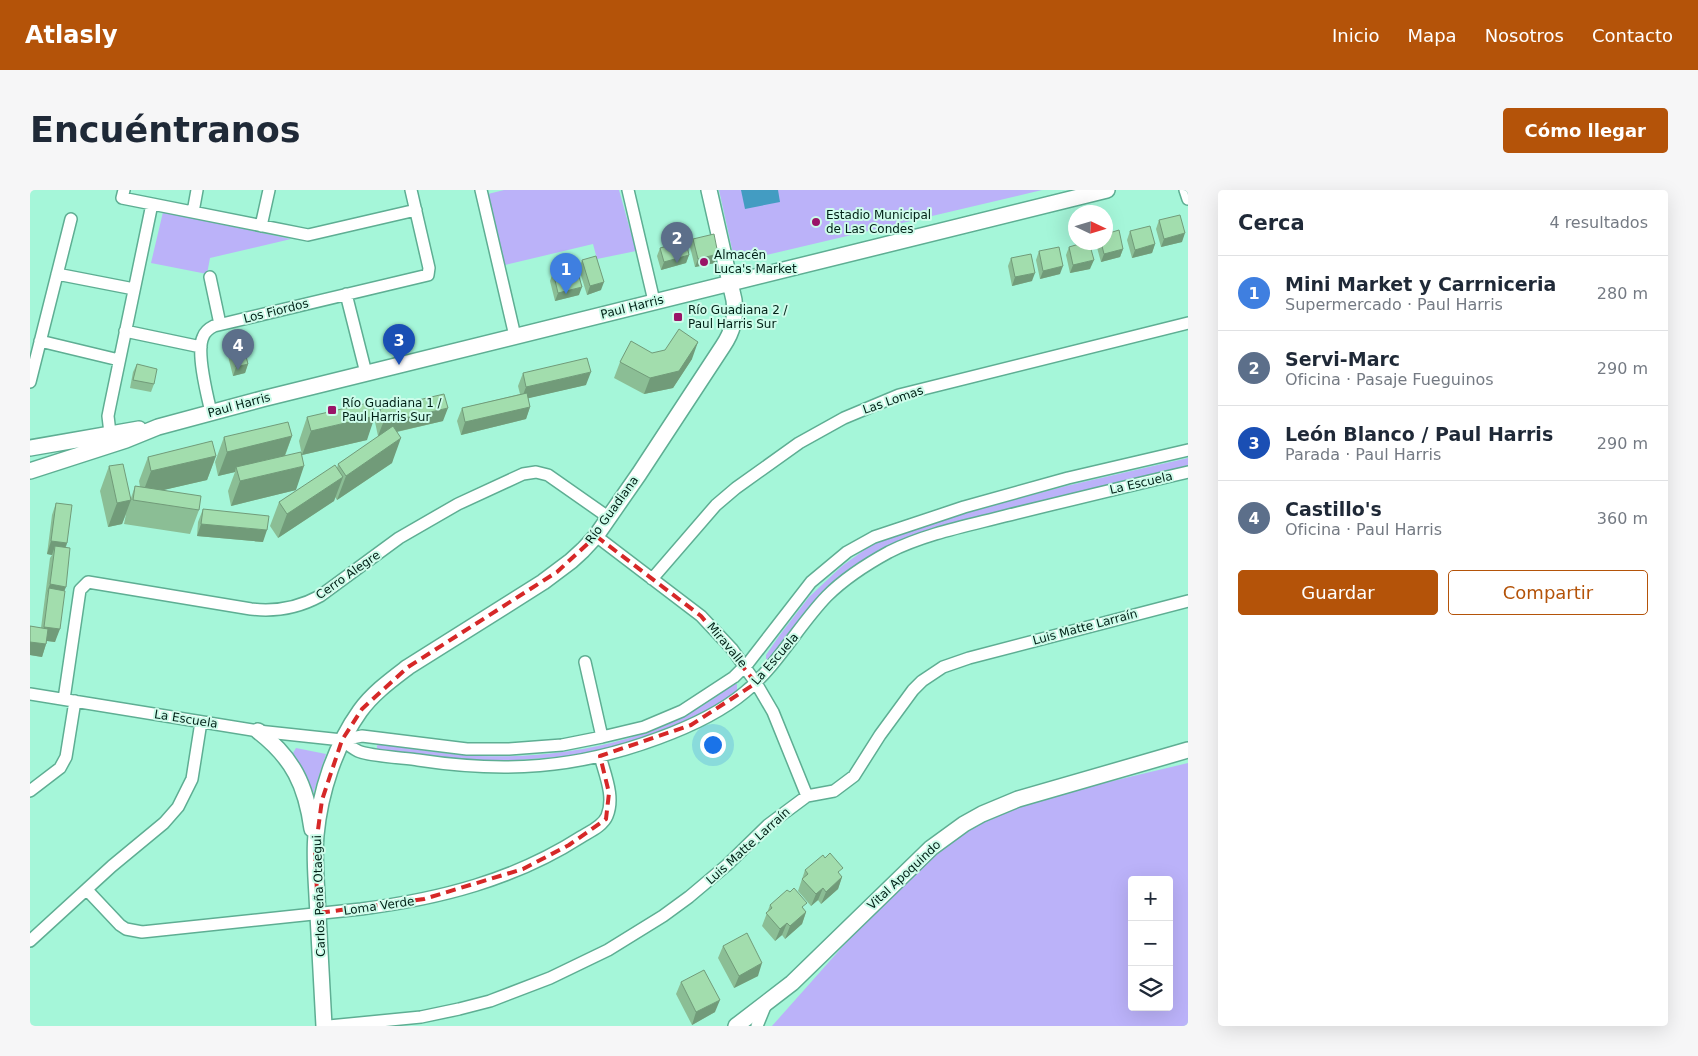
<!DOCTYPE html>
<html lang="es">
<meta charset="utf-8">
<style>
body{margin:0;font-family:"DejaVu Sans",sans-serif;background:#f6f6f7;color:#1f2937}
.controls{position:absolute;right:15px;bottom:15px;display:grid;overflow:hidden;border-radius:5px;box-shadow:0 5px 20px #0002}
.controls button{width:45px;height:45px;display:grid;place-items:center;padding:0;border:0;border-bottom:1px solid #e0e1e3;background:#fff;color:#1f2937;font:25px sans-serif}
.compass{position:absolute;left:1038px;top:15px;width:45px;height:45px;border-radius:50%;background:#fff;box-shadow:0 5px 20px #0002;rotate:94deg}
.you{position:absolute;left:682px;top:554px;width:18px;height:18px;margin:-12px;border:4px solid #fff;border-radius:50%;background:#1a73e8;box-shadow:0 0 0 8px #1a73e833}
.badge{display:grid;place-items:center;width:32px;height:32px;border-radius:50%;background:#b45309;color:#fff;font-size:16px;font-weight:700}
.pin{position:absolute;translate:-50% -41px;filter:drop-shadow(0 1px 2px #0008)}
.pin::after{content:'';position:absolute;top:26px;width:18px;height:15px;background:inherit;clip-path:polygon(0 0,100% 0,50% 100%)}
.list{margin:0;padding:0;list-style:none}
h2{display:flex;justify-content:space-between;align-items:center;height:65px;margin:0;padding:0 20px;font-size:21px}
h2 small{font-size:16px;font-weight:400;color:#747a83}
.list li{display:grid;grid-template-columns:32px 1fr auto;gap:15px;align-items:center;box-sizing:border-box;height:75px;padding:0 20px;border-top:1px solid #e0e1e3}
.list b{display:block;font-size:19px;white-space:nowrap}
.list p{margin:0;font-size:16px;white-space:nowrap;color:#747a83}
.list em{font-size:16px;font-style:normal;color:#747a83}
.actions{display:flex;gap:10px;padding:15px 20px}
.actions a{flex:1;padding:11px 0;border:1px solid #b45309;border-radius:5px;text-align:center;font-size:18px;color:#b45309}
.actions .main{background:#b45309;color:#fff}
.icon{flex:none;width:28px;height:28px;fill:none;stroke:currentColor;stroke-width:2;stroke-linecap:round;stroke-linejoin:round}
.map{position:relative;flex:none;width:1158px;height:836px;overflow:hidden;border-radius:5px}
header{display:flex;align-items:center;gap:30px;box-sizing:border-box;height:70px;padding:0 25px;background:#b45309;color:#fff}
header strong{font-size:24px}
nav{display:flex;gap:28px;margin-inline-start:auto;font-size:18px}
.intro{display:flex;align-items:center;justify-content:space-between;box-sizing:border-box;height:120px;padding:0 30px}
h1{margin:0;font-size:35px}
.button{padding:12px 22px;border-radius:5px;background:#b45309;color:#fff;font-size:18px;font-weight:700}
main{display:flex;gap:30px;padding:0 30px}
aside{flex:1;background:#fff;border-radius:5px;box-shadow:0 5px 20px #0002}
.map>svg:first-child{display:block}
.green{fill:#bbb2f9;fill-rule:evenodd}
.water{fill:#439cc2}
.lines{fill:none;stroke-linecap:round;stroke-linejoin:round}
.street-casing{stroke:#5eae93;stroke-width:14}
.secondary-casing{stroke:#5eae93;stroke-width:18}
.street{stroke:#fff;stroke-width:11}
.secondary{stroke:#fff;stroke-width:15}
.wall{fill:#8bbe95}
.shaded-wall{fill:#719b79}
.building{fill:#a2ddad;stroke:#719b79}
.marked{fill:none;stroke:#d62828;stroke-width:4;stroke-dasharray:10 6;stroke-linejoin:round}
.poi-dot{fill:#9a1467;stroke:#cdfcea;stroke-width:2}
.labels{text-anchor:middle;stroke-width:4;stroke-linejoin:round;paint-order:stroke}
.poi-label{font-size:12px;fill:#002016;stroke:#cdfcea;text-anchor:start}
.street-label{font-size:12px;fill:#002016;stroke:#cdfcea}
</style>
<header>
<strong>Atlasly</strong>
<nav><a>Inicio</a><a>Mapa</a><a>Nosotros</a><a>Contacto</a></nav>
</header>
<div class="intro"><h1>Encuéntranos</h1><a class="button">Cómo llegar</a></div>
<main>
<div class="map">
<svg width="1158" height="836" viewBox="0 0 1158 836">
<rect width="100%" height="100%" fill="#a5f6d9"/>
<path class="green" d="M474,0H589L606,61L567,69L563,54L475,75L458,4Z
M689,0H1012L711,71L704,68Z
M133,22L261,49L180,68L177,84L121,73Z
M1158,268V276C1096,292 1033,305 970,321C922,333 872,345 829,373C793,397 767,437 740,470L736,469V465L749,446L779,407L812,376L847,351L890,335L1036,296Z
M703,494H707V500L693,513L658,531L628,543L590,556L540,566L460,572L347,559V554C380,558 416,565 449,566C536,569 635,551 703,494Z
M266,558L296,564L283,604L276,585L263,563Z
M1158,573V836H742L814,755L904,662L955,629L1007,609ZM1102,690H1139V817H1102Z"/>
<path class="water" d="M711,0H748L750,12L715,19Z"/>
<g class="lines">
<g class="street-casing">
<path id="street" d="M94,0L92,8L278,45L386,20
M451,0L485,146
M598,0L624,111
M1155,0L1158,9
M163,22L167,0
M231,36L239,0
M27,84L104,99
M180,87L190,134
M316,104L336,183
M95,141L171,157
M10,151L89,170
M0,192L41,29
M181,222C177,205 166,162 173,147C175,141 180,138 184,136L398,85L399,78L381,0
M80,243L78,226L80,216L122,14
M566,346L671,426L702,459L726,493L743,522L777,606
M622,389L686,315L706,298L769,253L814,228L869,205L1158,133
M555,472L572,547
M0,504L228,541L312,550L332,546L437,559H479L532,555L572,547L614,537L652,521L704,487L719,472L781,392L817,362L844,347L934,317L1038,288L1158,260
M34,509L50,400L58,392L221,419C246,422 268,418 290,406L369,348L428,314L493,284L506,282L518,285L578,327
M312,550C317,554 322,558 328,561C338,566 375,568 388,570C474,583 546,579 629,548C659,537 690,523 715,502C748,475 768,436 797,406C815,388 837,374 859,362C895,344 936,336 975,326C1036,311 1097,296 1158,282
M0,601L30,578L36,567L45,511
M57,700L90,735L96,739L112,742L331,719C409,709 484,690 551,647C559,642 573,636 577,626C585,607 575,585 570,566
M0,751L82,676L134,633L148,617L162,589L171,532
M299,836L391,827L429,819L460,811L520,788L578,760L633,726L659,707L697,675L738,635L777,606L804,601L824,586L850,545L883,500L892,491L913,477L939,468L1158,411
M727,836L736,814"/>
</g>
<g class="secondary-casing">
<path id="secondary" d="M0,258L109,239
M0,281L96,250L128,237L232,209L1077,0
M228,541C263,568 276,595 282,639
M294,836C292,793 289,750 287,706C286,686 284,665 286,645C290,602 305,556 330,521C343,503 361,490 378,477L513,392L541,371L553,360L566,346L609,284L693,156C703,141 706,128 704,110L679,0
M706,836L762,793L901,658L934,634L952,624L988,609L1158,560"/>
</g>
<use href="#street" class="street"/>
<use href="#secondary" class="secondary"/>
</g>
<path class="wall" d="M1129,30L1152,52L1131,57L1126,39Z
M1100,41L1125,54L1122,63L1102,68L1097,50Z
M663,49L685,73L665,77L660,57Z
M1067,52H1076L1093,59L1090,67L1071,72L1066,54Z
M1039,57L1060,79L1040,83L1036,65Z
M630,58L659,65L656,73L631,80L627,66Z
M1009,61L1030,84L1010,89L1006,70Z
M981,68L1002,91L982,96L978,76Z
M552,70L571,100L557,105L549,79Z
M523,82L549,105L525,111L520,91Z
M200,154L218,174L215,183L203,186L197,162Z
M622,163L662,169L643,198L614,204L584,188L590,172Z
M107,174L124,194L121,202L100,198L103,182Z
M493,183L556,195L498,208L500,217L496,229L431,245L427,231L432,218L490,204L488,196Z
M350,219L413,231L367,242L362,273L307,310L305,307L304,311L248,348L240,336L249,312L307,278L308,274L350,246H348L345,232Z
M277,227L337,250L272,265L269,251Z
M262,246L255,266L266,300L201,316L198,301L205,282L188,286L185,272L194,247Z
M186,266L177,290L133,300L169,320L160,344L94,334L96,324L92,334L78,337L70,301L79,276L101,308L105,296L110,297L109,291L118,267Z
M26,313L37,353L36,357L34,400L25,452L17,451L12,467L0,465V436L11,438L20,368L22,365L17,364L22,325Z
M173,319L233,352L167,346L168,332Z
M775,680L810,685L812,687L808,699L791,714L788,710L781,716L768,701Z
M760,702L776,722L772,734L755,749L752,745L745,751L732,736L740,715Z
M693,756L728,786L704,798L688,768Z
M651,792L685,822L662,835L646,804Z"/>
<path class="shaded-wall" d="M1155,43L1152,52L1131,57L1134,49Z
M1125,54L1122,63L1102,68L1105,60Z
M1093,59L1090,67L1071,72L1074,64Z
M688,64L685,73L665,77L668,69Z
M659,65L656,73L631,80L634,72Z
M1064,70L1060,79L1040,83L1043,75Z
M1033,76L1030,84L1010,89L1013,81Z
M1005,83L1002,91L982,96L985,87Z
M574,92L571,100L557,105L560,96Z
M552,97L549,105L525,111L528,103Z
M668,152L662,169L643,198L614,204L620,188Z
M218,174L215,183L203,186L206,177Z
M561,182L556,195L491,210L496,197Z
M500,217L496,229L431,245L435,232Z
M418,218L413,231L348,246L353,233Z
M345,226L337,250L272,265L281,241Z
M262,246L253,270L206,277L205,282L188,286L197,262Z
M371,248L362,273L307,310L316,286Z
M186,266L177,290L112,305L121,281Z
M274,276L266,300L201,316L210,291Z
M313,287L304,311L248,348L257,324Z
M101,310L92,334L78,337L87,313Z
M171,334L237,340L233,352L167,346Z
M21,351L37,353L32,366L25,356L22,365L17,364Z
M20,394L36,397L31,409L19,398L15,407Z
M14,437L30,439L25,452L10,450Z
M0,452L16,454L12,467L0,465Z
M812,687L808,699L791,714L796,702Z
M793,698L788,710L781,716L786,704Z
M776,722L772,734L755,749L760,736Z
M757,733L752,745L745,751L750,739Z
M732,773L728,786L704,798L709,786Z
M690,810L685,822L662,835L666,822Z"/>
<path class="building" d="M1150,25L1155,43L1134,49L1129,30Z
M1120,36L1125,54L1105,60L1100,41Z
M1089,40L1093,59L1074,64L1071,52H1076V44Z
M684,44L688,64L668,69L663,49Z
M656,51L659,65L634,72L630,58Z
M1056,52H1059L1064,70L1043,75L1039,57Z
M1029,57L1033,76L1013,81L1009,61Z
M1001,64L1005,83L985,87L981,68Z
M566,66L574,92L560,96L552,70Z
M546,76L552,97L528,103L523,82Z
M649,139L668,152L649,181L620,188L590,172L601,151L622,163L635,160Z
M212,151L218,174L206,177L200,154Z
M557,168L561,182L496,197L493,183Z
M107,174L127,179L124,194L103,190Z
M497,203L500,217L435,232L432,218Z
M414,204L418,218L353,233L350,219Z
M342,212L345,226L281,241L277,227Z
M258,232L262,246L197,262L194,247Z
M363,236L371,248L316,286L308,274Z
M182,251L186,266L121,281L118,267Z
M271,262L274,276L210,291L206,277Z
M93,274L101,310L87,313L79,276Z
M305,275L313,287L257,324L249,312Z
M105,296L171,306L169,320L103,310Z
M26,313L42,315L37,353L21,351Z
M173,319L239,326L237,340L171,334Z
M25,356L40,358L36,397L20,394Z
M19,398L35,401L30,439L14,437Z
M0,436L18,439L16,454L0,452Z
M800,663L813,678L808,682L812,687L796,702L793,698L786,704L772,689L778,684L775,680L793,665L795,668Z
M764,698L777,713L772,717L776,722L760,736L757,733L750,739L736,723L742,718L740,715L757,700L760,702Z
M717,743L732,773L709,786L693,756Z
M674,780L690,810L666,822L651,792Z"/>
<path class="marked" d="M566,346L671,426L726,493L661,535L570,566L579,603L576,629L539,655L493,679L394,709L288,723L285,662L292,610L312,550L332,519L378,477L527,382Z"/>
<g class="poi-dot">
<circle cx="786" cy="32" r="5"/>
<circle cx="674" cy="72" r="5"/>
<rect x="643" y="122" width="10" height="10" rx="2.5"/>
<rect x="297" y="215" width="10" height="10" rx="2.5"/>
</g>
<g class="labels">
<g class="poi-label">
<text x="796" y="29">Estadio Municipal<tspan x="796" dy="14">de Las Condes</tspan></text>
<text x="684" y="69">Almacên<tspan x="684" dy="14">Luca's Market</tspan></text>
<text x="658" y="124">Río Guadiana 2 /<tspan x="658" dy="14">Paul Harris Sur</tspan></text>
<text x="312" y="217">Río Guadiana 1 /<tspan x="312" dy="14">Paul Harris Sur</tspan></text>
</g>
<g class="street-label">
<text transform="translate(602 117) rotate(-14)" y="4">Paul Harris</text>
<text transform="translate(246 121) rotate(-14)" y="4">Los Fiordos</text>
<text transform="translate(863 210) rotate(-19)" y="4">Las Lomas</text>
<text transform="translate(209 215) rotate(-15)" y="4">Paul Harris</text>
<text transform="translate(1111 293) rotate(-13)" y="4">La Escuela</text>
<text transform="translate(582 320) rotate(-54)" y="4">Río Guadiana</text>
<text transform="translate(318 385) rotate(-35)" y="4">Cerro Alegre</text>
<text transform="translate(1055 437) rotate(-15)" y="4">Luis Matte Larraín</text>
<text transform="translate(697 455) rotate(50)" y="4">Miravalle</text>
<text transform="translate(745 469) rotate(-49)" y="4">La Escuela</text>
<text transform="translate(156 529) rotate(9)" y="4">La Escuela</text>
<text transform="translate(718 656) rotate(-42)" y="4">Luis Matte Larraín</text>
<text transform="translate(874 685) rotate(-43)" y="4">Vital Apoquindo</text>
<text transform="translate(289 706) rotate(-92)" y="4">Carlos Peña Otaegui</text>
<text transform="translate(349 716) rotate(-8)" y="4">Loma Verde</text>
</g>
</g>
</svg>
<div class="controls">
<button>+</button>
<button>−</button>
<button><svg class="icon" aria-label="layers" viewBox="0 0 24 24"><path d="M12 4l9 5-9 5-9-5zM3 14l9 5 9-5"/></svg></button>
</div>
<svg class="compass" viewBox="-18 -18 36 36"><path d="M0-13l5 13h-10z" fill="#e53935"/><path d="M0 13l5-13h-10z" fill="#747a83"/></svg>
<div class="you"></div>
<div class="pin badge" style="left:536px;top:104px;background:#3f7fe0">1</div>
<div class="pin badge" style="left:647px;top:73px;background:#5c6f8a">2</div>
<div class="pin badge" style="left:369px;top:175px;background:#1a4fb4">3</div>
<div class="pin badge" style="left:208px;top:180px;background:#5c6f8a">4</div>
</div>
<aside>
<h2>Cerca<small>4 resultados</small></h2>
<ul class="list">
<li><span class="badge" style="background:#3f7fe0">1</span><div><b>Mini Market y Carrniceria</b><p>Supermercado · Paul Harris</p></div><em>280 m</em></li>
<li><span class="badge" style="background:#5c6f8a">2</span><div><b>Servi-Marc</b><p>Oficina · Pasaje Fueguinos</p></div><em>290 m</em></li>
<li><span class="badge" style="background:#1a4fb4">3</span><div><b>León Blanco / Paul Harris</b><p>Parada · Paul Harris</p></div><em>290 m</em></li>
<li><span class="badge" style="background:#5c6f8a">4</span><div><b>Castillo's</b><p>Oficina · Paul Harris</p></div><em>360 m</em></li>
</ul>
<div class="actions"><a class="main">Guardar</a><a>Compartir</a></div>
</aside>
</main>
